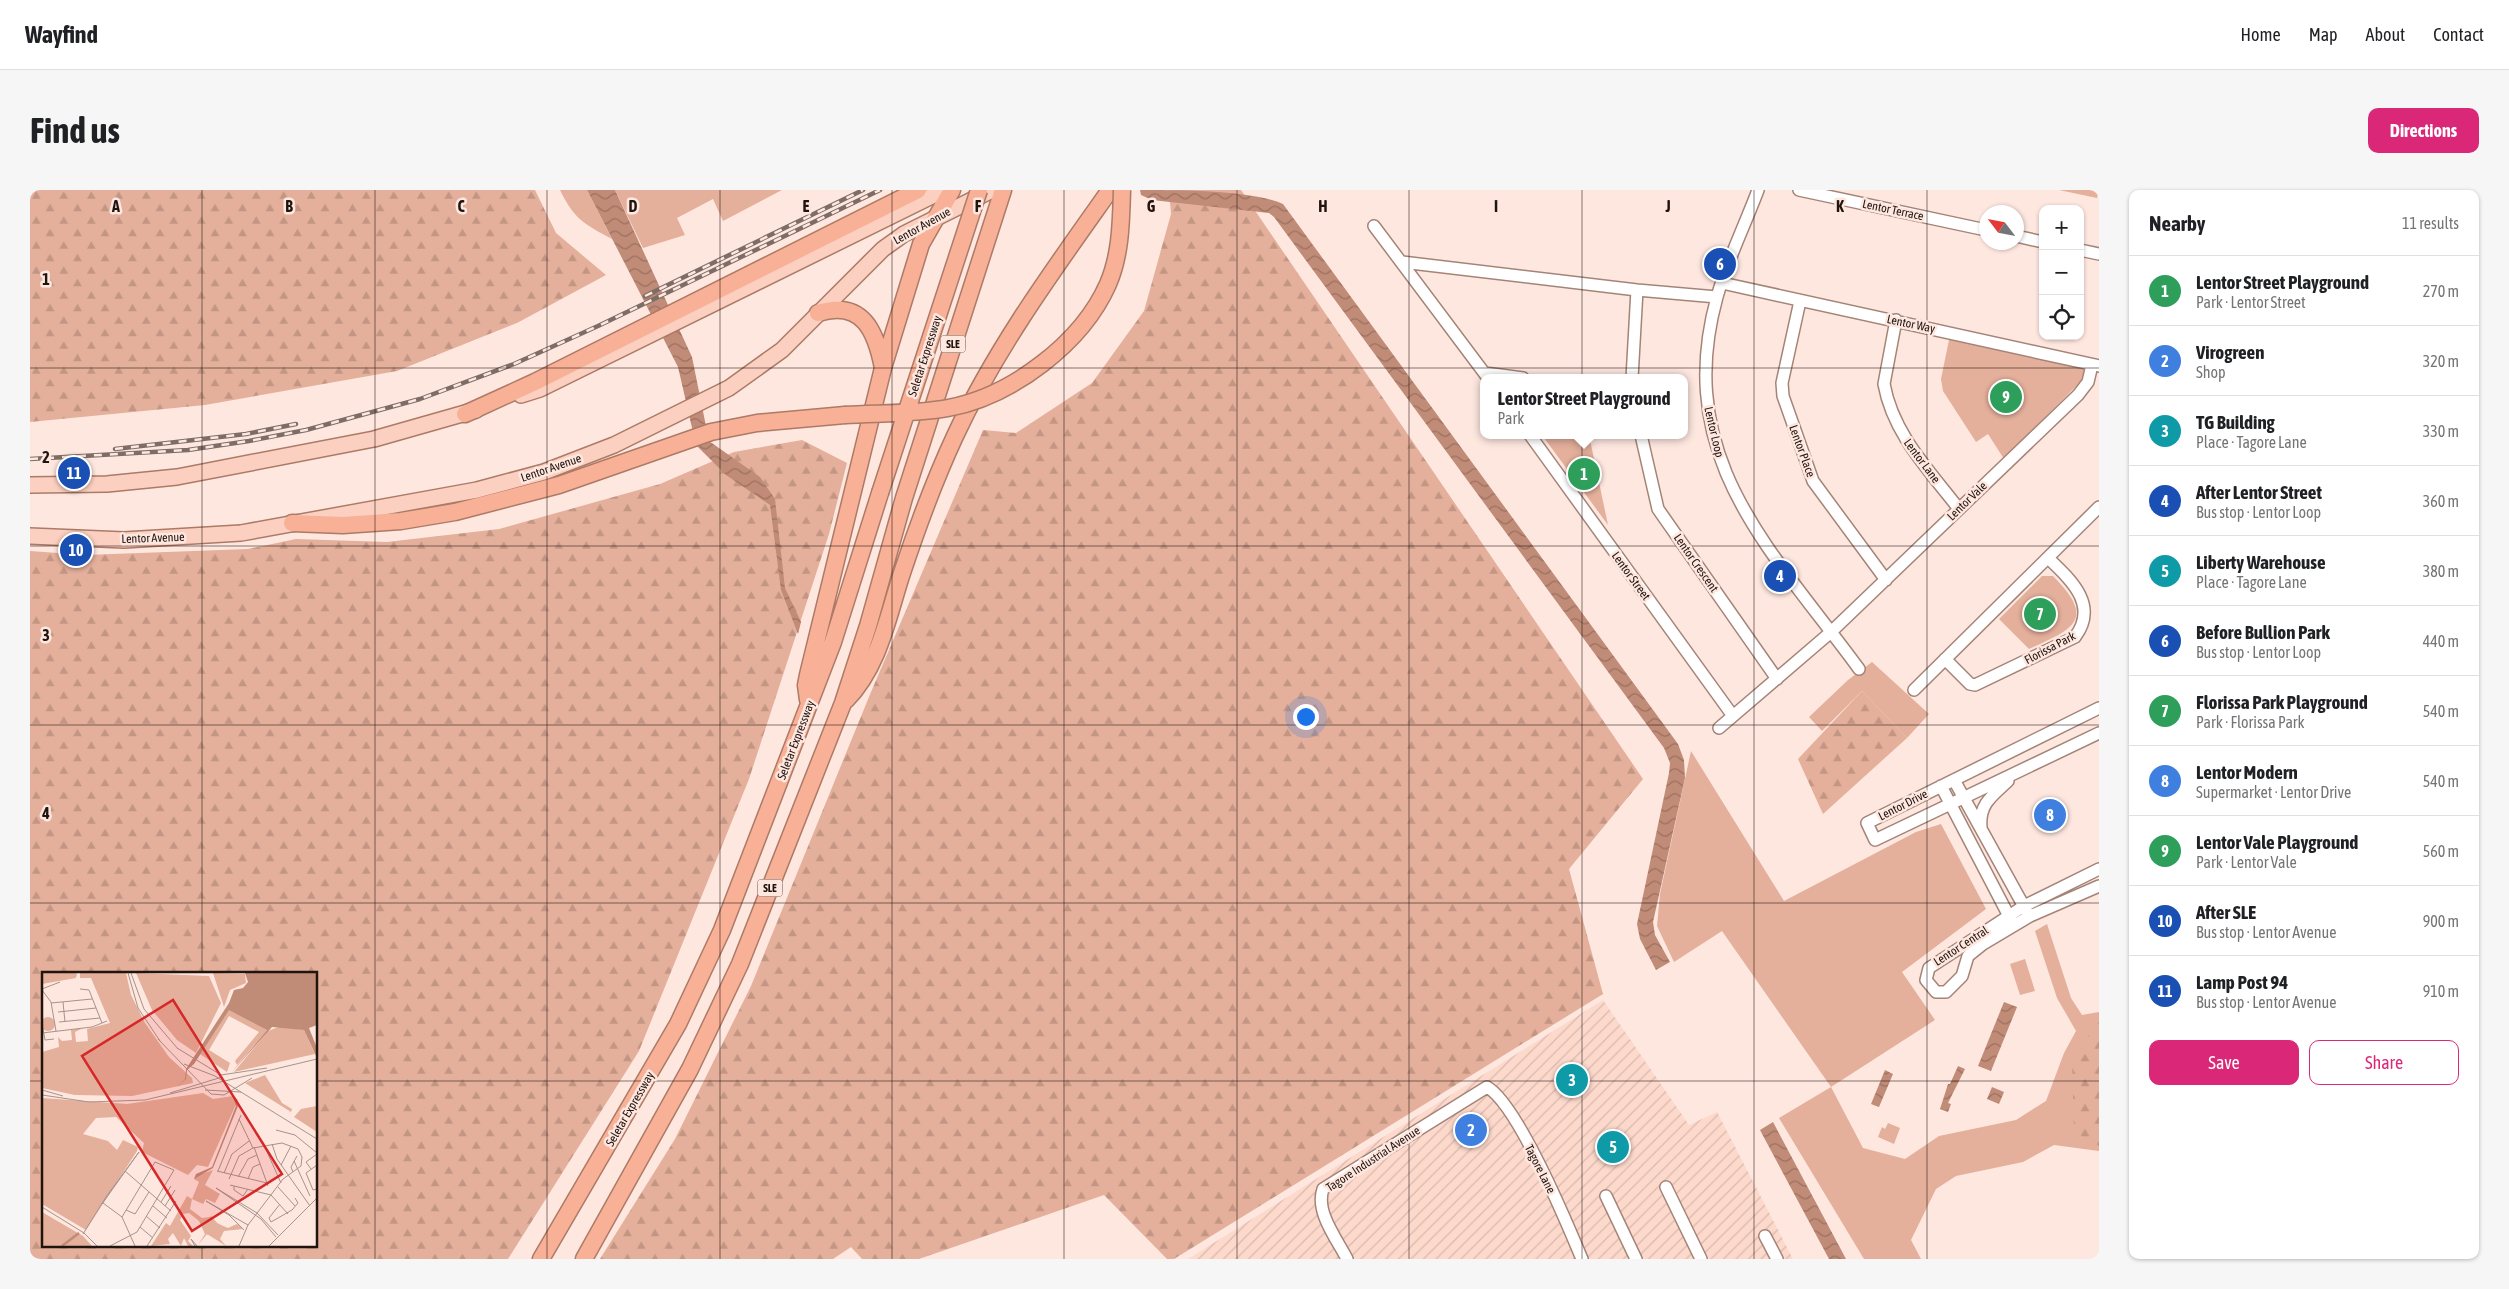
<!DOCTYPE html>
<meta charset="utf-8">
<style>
body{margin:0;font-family:"Asap Condensed",sans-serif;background:#f6f6f6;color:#202124}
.controls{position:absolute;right:15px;top:15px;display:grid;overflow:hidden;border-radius:10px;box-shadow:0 1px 4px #0004}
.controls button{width:45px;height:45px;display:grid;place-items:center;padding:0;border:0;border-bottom:1px solid #e0e0e0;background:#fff;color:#202124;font:25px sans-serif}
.compass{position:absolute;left:1949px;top:15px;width:45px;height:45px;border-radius:50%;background:#fff;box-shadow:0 1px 4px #0004;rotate:302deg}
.you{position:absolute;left:1275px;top:526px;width:18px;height:18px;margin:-12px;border:4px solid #fff;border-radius:50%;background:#1a73e8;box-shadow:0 0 0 8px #1a73e833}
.badge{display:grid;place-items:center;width:32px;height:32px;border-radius:50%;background:#db2777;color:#fff;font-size:16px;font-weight:700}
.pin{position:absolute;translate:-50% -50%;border:2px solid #fff;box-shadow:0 1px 5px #0006}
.popup{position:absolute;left:1450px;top:184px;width:208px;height:65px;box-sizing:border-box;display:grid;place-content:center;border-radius:10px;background:#fff;filter:drop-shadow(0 1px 4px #0005);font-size:16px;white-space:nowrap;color:#757577}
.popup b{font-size:19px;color:#202124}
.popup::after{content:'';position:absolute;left:50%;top:100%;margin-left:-10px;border:10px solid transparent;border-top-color:#fff}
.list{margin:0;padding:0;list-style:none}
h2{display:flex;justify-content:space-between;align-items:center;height:65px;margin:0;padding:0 20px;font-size:21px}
h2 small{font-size:16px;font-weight:400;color:#757577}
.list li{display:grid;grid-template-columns:32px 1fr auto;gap:15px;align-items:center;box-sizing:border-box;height:70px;padding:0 20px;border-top:1px solid #e0e0e0}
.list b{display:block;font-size:19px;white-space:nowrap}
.list p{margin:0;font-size:16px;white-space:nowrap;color:#757577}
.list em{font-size:16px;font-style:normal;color:#757577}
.actions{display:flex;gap:10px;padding:15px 20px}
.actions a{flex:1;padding:11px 0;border:1px solid #db2777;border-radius:10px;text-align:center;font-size:18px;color:#db2777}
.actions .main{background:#db2777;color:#fff}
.icon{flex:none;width:28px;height:28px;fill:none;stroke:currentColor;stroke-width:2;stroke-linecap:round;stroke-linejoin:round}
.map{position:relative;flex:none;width:2069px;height:1069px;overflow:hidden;border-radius:10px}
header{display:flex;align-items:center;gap:30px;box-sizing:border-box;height:70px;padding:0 25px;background:#fff;border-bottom:1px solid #e0e0e0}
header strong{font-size:24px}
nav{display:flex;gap:28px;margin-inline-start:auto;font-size:18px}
.intro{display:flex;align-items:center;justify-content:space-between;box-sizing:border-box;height:120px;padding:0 30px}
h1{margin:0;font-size:35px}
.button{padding:12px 22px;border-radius:10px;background:#db2777;color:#fff;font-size:18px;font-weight:700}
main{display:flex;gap:30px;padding:0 30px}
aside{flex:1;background:#fff;border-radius:10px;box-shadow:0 1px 4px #0004}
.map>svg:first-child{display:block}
.industrial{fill:url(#industrial-furrows)}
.green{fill:#e4af9b}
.forest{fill:url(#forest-firs);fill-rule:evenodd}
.water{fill:url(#water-waves)}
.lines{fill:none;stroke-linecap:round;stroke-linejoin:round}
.minor-casing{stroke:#a58478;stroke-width:14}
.major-casing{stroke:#ac7a67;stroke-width:18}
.highway-casing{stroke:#ac7a67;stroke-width:19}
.minor{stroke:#fff;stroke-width:11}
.major{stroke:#fbd0c0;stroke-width:15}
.highway{stroke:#f8b196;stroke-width:16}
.rail-casing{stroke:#7e6d67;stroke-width:4.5}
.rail{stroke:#fee7df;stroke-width:2.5;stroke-dasharray:8;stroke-linecap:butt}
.highway-bridge-casing{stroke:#ac7a67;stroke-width:19;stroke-linecap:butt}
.highway-bridge{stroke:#f8b196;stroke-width:16}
.grid{fill:none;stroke:#20140f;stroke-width:1;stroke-opacity:0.55}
.labels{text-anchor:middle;stroke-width:5;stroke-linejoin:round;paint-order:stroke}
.shield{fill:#fee7df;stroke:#63534d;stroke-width:1}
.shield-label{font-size:11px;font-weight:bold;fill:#20140f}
.street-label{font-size:12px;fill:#20140f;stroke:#fee7df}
.inset-river{fill:none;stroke:#c08b77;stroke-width:2.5}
.inset-road{fill:none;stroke:#a5938c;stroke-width:1}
.view{fill:#d62828;fill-opacity:0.15;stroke:#d62828;stroke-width:2.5}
.inset-edge{fill:none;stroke:#20140f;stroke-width:2.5}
.grid-label{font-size:16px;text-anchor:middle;font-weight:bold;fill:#20140f;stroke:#fee7df;stroke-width:5;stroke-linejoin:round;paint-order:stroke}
</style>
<header>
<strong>Wayfind</strong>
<nav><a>Home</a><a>Map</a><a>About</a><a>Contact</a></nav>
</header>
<div class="intro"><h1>Find us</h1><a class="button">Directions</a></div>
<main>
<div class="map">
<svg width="2069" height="1069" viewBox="0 0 2069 1069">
<defs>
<pattern id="industrial-furrows" width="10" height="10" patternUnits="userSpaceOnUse" patternTransform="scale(1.25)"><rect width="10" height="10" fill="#fdd9cc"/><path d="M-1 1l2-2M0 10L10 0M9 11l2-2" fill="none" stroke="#d9b9ae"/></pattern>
<pattern id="forest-firs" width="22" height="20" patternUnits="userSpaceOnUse" patternTransform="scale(1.25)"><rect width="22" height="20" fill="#e4af9b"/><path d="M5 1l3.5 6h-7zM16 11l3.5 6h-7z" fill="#c39684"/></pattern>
<pattern id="water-waves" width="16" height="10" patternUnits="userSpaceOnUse" patternTransform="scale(1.25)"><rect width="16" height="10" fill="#c08b77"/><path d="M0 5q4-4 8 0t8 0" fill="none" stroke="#9c7060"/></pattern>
</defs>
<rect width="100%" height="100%" fill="#fee7df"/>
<path class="industrial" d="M1573,810L1659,935L1687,922L1763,1069H1158Z"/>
<path class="green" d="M530,0H557L582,49C554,34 544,29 530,0Z
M585,0H752L693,31L683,9L647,28L655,45L613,58Z
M2029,0H2069V1L2067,8Z
M1920,145L2053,178L2056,183L2054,188L1974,269L1958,244L1946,252L1913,201L1911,189Z
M1512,245H1559L1578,335Z
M2012,386H2023C2067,430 2043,439 1999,459L1969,429Z
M1842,472L1899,524L1877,548L1832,501L1792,541L1779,527L1818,490Z
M1661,561L1754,711L1886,642L1911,634L1956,719L1872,782L1905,830L1801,897L1833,958L1875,969L1909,946L1986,930L2016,911L2034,863L2046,841L2027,808L2005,741L2017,734L2041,808L2052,825L2069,822V961L2024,955L1993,972L1926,986L1906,999L1881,1050L1891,1069H1834L1749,928L1801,897L1692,741L1644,772L1627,736L1630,704Z
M1995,769L2005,801L1990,805L1980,774Z
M1858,933L1870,938L1864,954L1848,947L1852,937L1855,939Z"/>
<path class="forest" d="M0,0H505L526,43L576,85L487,133L367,181L175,215L0,232Z
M1139,0H1211L1613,589L1539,679L1573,804L1144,1069H1137L1074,1005L889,1069H832L821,1057L803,1069H570L645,949L721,796L841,502L953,240L986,243L1062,193L1114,121L1141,24Z
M772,250L817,273L799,344L719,589L609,861L478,1069H0V361L55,365L218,359L266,349L357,352L469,339L630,294L704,262ZM14,783H286V1055H14Z
M1832,501L1877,548L1793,624L1768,569Z
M2069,832V956L2044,942L2042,866Z"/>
<path class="water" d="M557,0H585L662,167L679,251L730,287L745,309L755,398L771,432L768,444L751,400L740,315L696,285L666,255L648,177Z
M1110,0C1147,0 1222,0 1253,14L1648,554L1654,570L1655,588L1623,732L1625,745L1640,772L1626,780L1610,749L1607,734L1639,583L1640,573L1634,558L1244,27L1239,23L1122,10L1111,5Z
M1974,812L1987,817L1961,881L1948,876Z
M1928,876L1935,879L1918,913L1921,914L1918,922L1910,919L1918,894H1920Z
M1855,880L1863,884L1849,917L1841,914Z
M1962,897L1974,902L1969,914L1957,909Z
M1743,932L1816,1069H1799L1730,940Z"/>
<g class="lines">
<g class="minor-casing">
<path id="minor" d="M1728,0C1715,35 1697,71 1687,107C1642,269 1742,360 1829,479
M1769,0L1956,40
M1344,36L1458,188
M1986,46L2013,52
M2050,60L2069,64
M1372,72L1607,100L1687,107
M1692,93L2069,176
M1770,111L1752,193L1753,206L1783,291L1856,390
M1866,130L1854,194C1863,244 1899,280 1929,319
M1455,183L1493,188
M1602,188L1607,100
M1500,245L1703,526
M1611,245L1628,319L1747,489
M1915,469L1940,494L1945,495L2045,447C2069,415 2041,390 2018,368
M1884,500L2069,317
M2069,518L1837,633L1845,650L2069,543
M1689,538L1801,442L2048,205L2058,192L2062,175
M1924,590L1997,722
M1911,596L1982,732
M1951,637C1949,614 1962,606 1978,591
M2069,679L1994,716L1899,778L1896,790L1906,802H1916L1932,786L1938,766L1953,754L2000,726L2069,696
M1636,997L1671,1069
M1576,1006L1606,1069
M1735,1046L1747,1069
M1317,1069C1307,1049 1285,1022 1293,999L1457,897C1487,914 1537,1033 1552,1069"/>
</g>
<g class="major-casing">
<path id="major" d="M491,205L510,199L914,0
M0,295L77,294L147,287L344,249L446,220
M0,346L94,350L211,343L447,300L514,282L584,255L699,198L752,160L853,59L874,44L962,0"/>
</g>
<g class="highway-casing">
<path id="highway" d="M788,123C833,109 846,142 853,178
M435,224L505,192L888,0
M262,333L313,335L371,331L425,322L529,295L681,242L727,233L815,225
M778,510L776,495L778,485L853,178L891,54L922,0
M816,510C850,476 858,424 873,380C888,335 905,289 925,246C966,158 1024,79 1080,0
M511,1069L648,834L692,740L803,452L850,303
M554,1069L660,879L710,774L813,513L838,436L874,308L973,0"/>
</g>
<use href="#minor" class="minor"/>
<use href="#major" class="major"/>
<use href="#highway" class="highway"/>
<g class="rail-casing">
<path id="rail" d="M615,106L833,0
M85,259L216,244L266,234
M0,269L158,260L219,251L276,240L390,209L484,174L568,136L850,0"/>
</g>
<use href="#rail" class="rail"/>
<g class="highway-bridge-casing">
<path id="highway-bridge" d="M815,225C847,223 887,224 918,218C982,206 1052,153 1078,94C1091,64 1091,31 1092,0
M850,303L949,0"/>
</g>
<use href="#highway-bridge" class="highway-bridge"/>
</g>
<path class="grid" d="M172,0V783M345,0V1069M517,0V1069M690,0V1069M862,0V1069M1034,0V1069M1207,0V1069M1379,0V1069M1552,0V1069M1724,0V1069M1897,0V1069M0,178H2069M0,356H2069M0,535H2069M0,713H2069M0,891H14M286,891H2069M172,1055V1069"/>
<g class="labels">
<g class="shield">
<rect x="910.5" y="145.5" width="25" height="17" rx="4"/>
<rect x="727.5" y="689.5" width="25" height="17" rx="4"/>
</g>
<g class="shield-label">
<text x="923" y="158">SLE</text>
<text x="740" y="702">SLE</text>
</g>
<g class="street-label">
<text transform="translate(1863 20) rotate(12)" y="4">Lentor Terrace</text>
<text transform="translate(892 36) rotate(-29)" y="4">Lentor Avenue</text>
<text transform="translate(1881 134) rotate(12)" y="4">Lentor Way</text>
<text transform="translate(895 166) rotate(-72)" y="4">Seletar Expressway</text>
<text transform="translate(1684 242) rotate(77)" y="4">Lentor Loop</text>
<text transform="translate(1772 261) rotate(70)" y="4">Lentor Place</text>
<text transform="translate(1892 271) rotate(53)" y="4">Lentor Lane</text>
<text transform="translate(521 278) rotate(-19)" y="4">Lentor Avenue</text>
<text transform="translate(1937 311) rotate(-44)" y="4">Lentor Vale</text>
<text transform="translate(123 348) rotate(-2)" y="4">Lentor Avenue</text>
<text transform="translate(1666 373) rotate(55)" y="4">Lentor Crescent</text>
<text transform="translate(1601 386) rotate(54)" y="4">Lentor Street</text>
<text transform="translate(2020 458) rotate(-28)" y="4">Florissa Park</text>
<text transform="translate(766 550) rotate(-69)" y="4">Seletar Expressway</text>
<text transform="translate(1873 615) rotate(-27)" y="4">Lentor Drive</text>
<text transform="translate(1931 756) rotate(-33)" y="4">Lentor Central</text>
<text transform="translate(600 919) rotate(-60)" y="4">Seletar Expressway</text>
<text transform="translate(1343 969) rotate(-33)" y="4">Tagore Industrial Avenue</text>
<text transform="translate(1510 979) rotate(63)" y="4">Tagore Lane</text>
</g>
</g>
<g transform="translate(12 782)">
<rect width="275" height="275" fill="#fee7df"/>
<path d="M187,37L225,58L195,93L193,89L217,60L187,44L167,78L188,91L185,100L158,82ZM-1 52a7 7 0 1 1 14 0a7 7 0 1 1-14 0ZM171,198L163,213L178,222L173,231L164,227L161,232L150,227L148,237L160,246L168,245L174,236L169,244L176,252L186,256L195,252L201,257L182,259L178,267L184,274L165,262L156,273L163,262L157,249L147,241L141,242L138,248L149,264L146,269L151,274H146L142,266L139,274L131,261L126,267L128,272L109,274L124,251L128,254L145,224L150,227L157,210L152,207L154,204Z" fill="#e4af9b"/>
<path d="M0,1H34L35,2L34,6L0,12ZM38,1H84L89,23L103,51L127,85L150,106L151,111L90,124L33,123L0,116V80L17,75L16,65L20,69L30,68L29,58L41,56L33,60L34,70L46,69L45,57L68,51L49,6H38ZM94,1L167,4L179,31L154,81L135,68L110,38ZM171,1L203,2L204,11L188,18L182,35ZM239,54L262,58L273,82L192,100L226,59ZM223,103L240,131L250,137L249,140L203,111ZM161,121L171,127L191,124L196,128L166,195L155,193L146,203L100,180L102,171L74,145L54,146L41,162L66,169L75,178L81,168L96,175L95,179L44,258L0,232V126L85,132ZM275,134V160L252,145L259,137ZM0,240L41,264L50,274H0ZM165,246L183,255L177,265L163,262L159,250Z" fill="#e4af9b"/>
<path d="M203,1H275V53L267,56L275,76V86L262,58L230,55L189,101L225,58L187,38L152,92L145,98L144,107L134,116L143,107L144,97L187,31L192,18L201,16L206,10ZM190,122L196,134L171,196L152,207L154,202L170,195L194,134Z" fill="#c08b77"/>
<path class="inset-river" d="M20,274L37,261"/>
<path class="inset-road" d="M86,1L96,36L118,69M89,1L102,37L136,77M0,17L18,10M38,17L47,18L60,51M0,18L9,30L14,59M21,30L23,50M9,31L50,27M16,40L54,36M17,50L58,46M0,51L3,68L12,67M0,61L50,55L65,49M116,67L169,122L182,123L210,106M135,76L179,103L225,96M142,92L173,104L275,167M0,118L21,124M163,118L199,120M128,121L180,105M0,123L47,130L103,128L275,87M197,147L211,176M234,158L253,163L275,181M230,172L235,187L268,234M222,173L239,211M212,175L226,214M252,189L268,224M239,193L249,174M275,193L264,201L271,218L275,217M269,197L264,190L275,182M83,199L129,239M175,199L225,211M176,199L199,143M251,200L249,195L255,184M182,201L190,182L207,169M196,205L206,187L215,183M187,207L197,184L211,176L240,171L256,177L260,185L259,194L241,207L206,253L197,274M206,207L211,195L218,192M188,213L229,223L246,242M192,214V218L201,224L206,217M236,215L253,234M119,230L129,214M61,231L80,245L93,274M238,232L227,246L229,250L250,238L256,231L253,226M111,234L125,246M123,234L133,218M0,235L42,261L55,274M84,238L93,242L107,220M104,244L118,256M98,255L111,266M202,258L187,243L164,229L206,253M41,262L64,225L97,180L60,232M234,265L219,247L174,216L215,241L236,263M68,274L95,260L132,198L113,190L80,245M105,274L134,229M153,274L149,267L155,274M227,274L275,226"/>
<path class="view" d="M131,28L240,202L150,259L40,84Z"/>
<rect width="275" height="275" class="inset-edge"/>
</g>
<g class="grid-label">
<text x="86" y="22">A</text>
<text x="259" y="22">B</text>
<text x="431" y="22">C</text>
<text x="603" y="22">D</text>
<text x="776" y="22">E</text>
<text x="948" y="22">F</text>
<text x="1121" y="22">G</text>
<text x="1293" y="22">H</text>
<text x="1466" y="22">I</text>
<text x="1638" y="22">J</text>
<text x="1810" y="22">K</text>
<text x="16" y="95">1</text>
<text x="16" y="273">2</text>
<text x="16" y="451">3</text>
<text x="16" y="629">4</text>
</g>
</svg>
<div class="controls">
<button>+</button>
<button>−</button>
<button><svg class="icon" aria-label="locate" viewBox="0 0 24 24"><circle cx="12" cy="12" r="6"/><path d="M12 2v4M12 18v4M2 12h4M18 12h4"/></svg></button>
</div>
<svg class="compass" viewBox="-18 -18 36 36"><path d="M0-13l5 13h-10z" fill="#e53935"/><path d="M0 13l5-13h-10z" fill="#757577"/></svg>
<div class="you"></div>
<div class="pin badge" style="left:1554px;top:284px;background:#2e9e5b">1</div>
<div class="popup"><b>Lentor Street Playground</b>Park</div>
<div class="pin badge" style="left:1441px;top:940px;background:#3f7fe0">2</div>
<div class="pin badge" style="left:1542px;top:890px;background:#0f9aa8">3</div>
<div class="pin badge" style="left:1750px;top:386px;background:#1a4fb4">4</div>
<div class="pin badge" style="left:1583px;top:957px;background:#0f9aa8">5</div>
<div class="pin badge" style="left:1690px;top:74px;background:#1a4fb4">6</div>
<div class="pin badge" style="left:2010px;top:424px;background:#2e9e5b">7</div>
<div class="pin badge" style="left:2020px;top:625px;background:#3f7fe0">8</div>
<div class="pin badge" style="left:1976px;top:207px;background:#2e9e5b">9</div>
<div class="pin badge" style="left:46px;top:360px;background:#1a4fb4">10</div>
<div class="pin badge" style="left:44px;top:283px;background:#1a4fb4">11</div>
</div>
<aside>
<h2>Nearby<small>11 results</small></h2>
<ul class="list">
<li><span class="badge" style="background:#2e9e5b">1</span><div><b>Lentor Street Playground</b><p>Park · Lentor Street</p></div><em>270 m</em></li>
<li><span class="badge" style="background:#3f7fe0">2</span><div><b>Virogreen</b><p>Shop</p></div><em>320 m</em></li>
<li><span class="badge" style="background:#0f9aa8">3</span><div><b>TG Building</b><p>Place · Tagore Lane</p></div><em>330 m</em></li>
<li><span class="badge" style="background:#1a4fb4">4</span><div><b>After Lentor Street</b><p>Bus stop · Lentor Loop</p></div><em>360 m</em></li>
<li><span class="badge" style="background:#0f9aa8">5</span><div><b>Liberty Warehouse</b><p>Place · Tagore Lane</p></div><em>380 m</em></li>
<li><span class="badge" style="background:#1a4fb4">6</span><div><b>Before Bullion Park</b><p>Bus stop · Lentor Loop</p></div><em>440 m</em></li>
<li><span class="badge" style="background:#2e9e5b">7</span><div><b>Florissa Park Playground</b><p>Park · Florissa Park</p></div><em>540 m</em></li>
<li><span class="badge" style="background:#3f7fe0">8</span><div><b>Lentor Modern</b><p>Supermarket · Lentor Drive</p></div><em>540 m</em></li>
<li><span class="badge" style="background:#2e9e5b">9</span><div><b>Lentor Vale Playground</b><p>Park · Lentor Vale</p></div><em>560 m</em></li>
<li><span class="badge" style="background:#1a4fb4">10</span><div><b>After SLE</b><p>Bus stop · Lentor Avenue</p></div><em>900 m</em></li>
<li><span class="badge" style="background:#1a4fb4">11</span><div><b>Lamp Post 94</b><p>Bus stop · Lentor Avenue</p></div><em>910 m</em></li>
</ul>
<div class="actions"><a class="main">Save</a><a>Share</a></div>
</aside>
</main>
